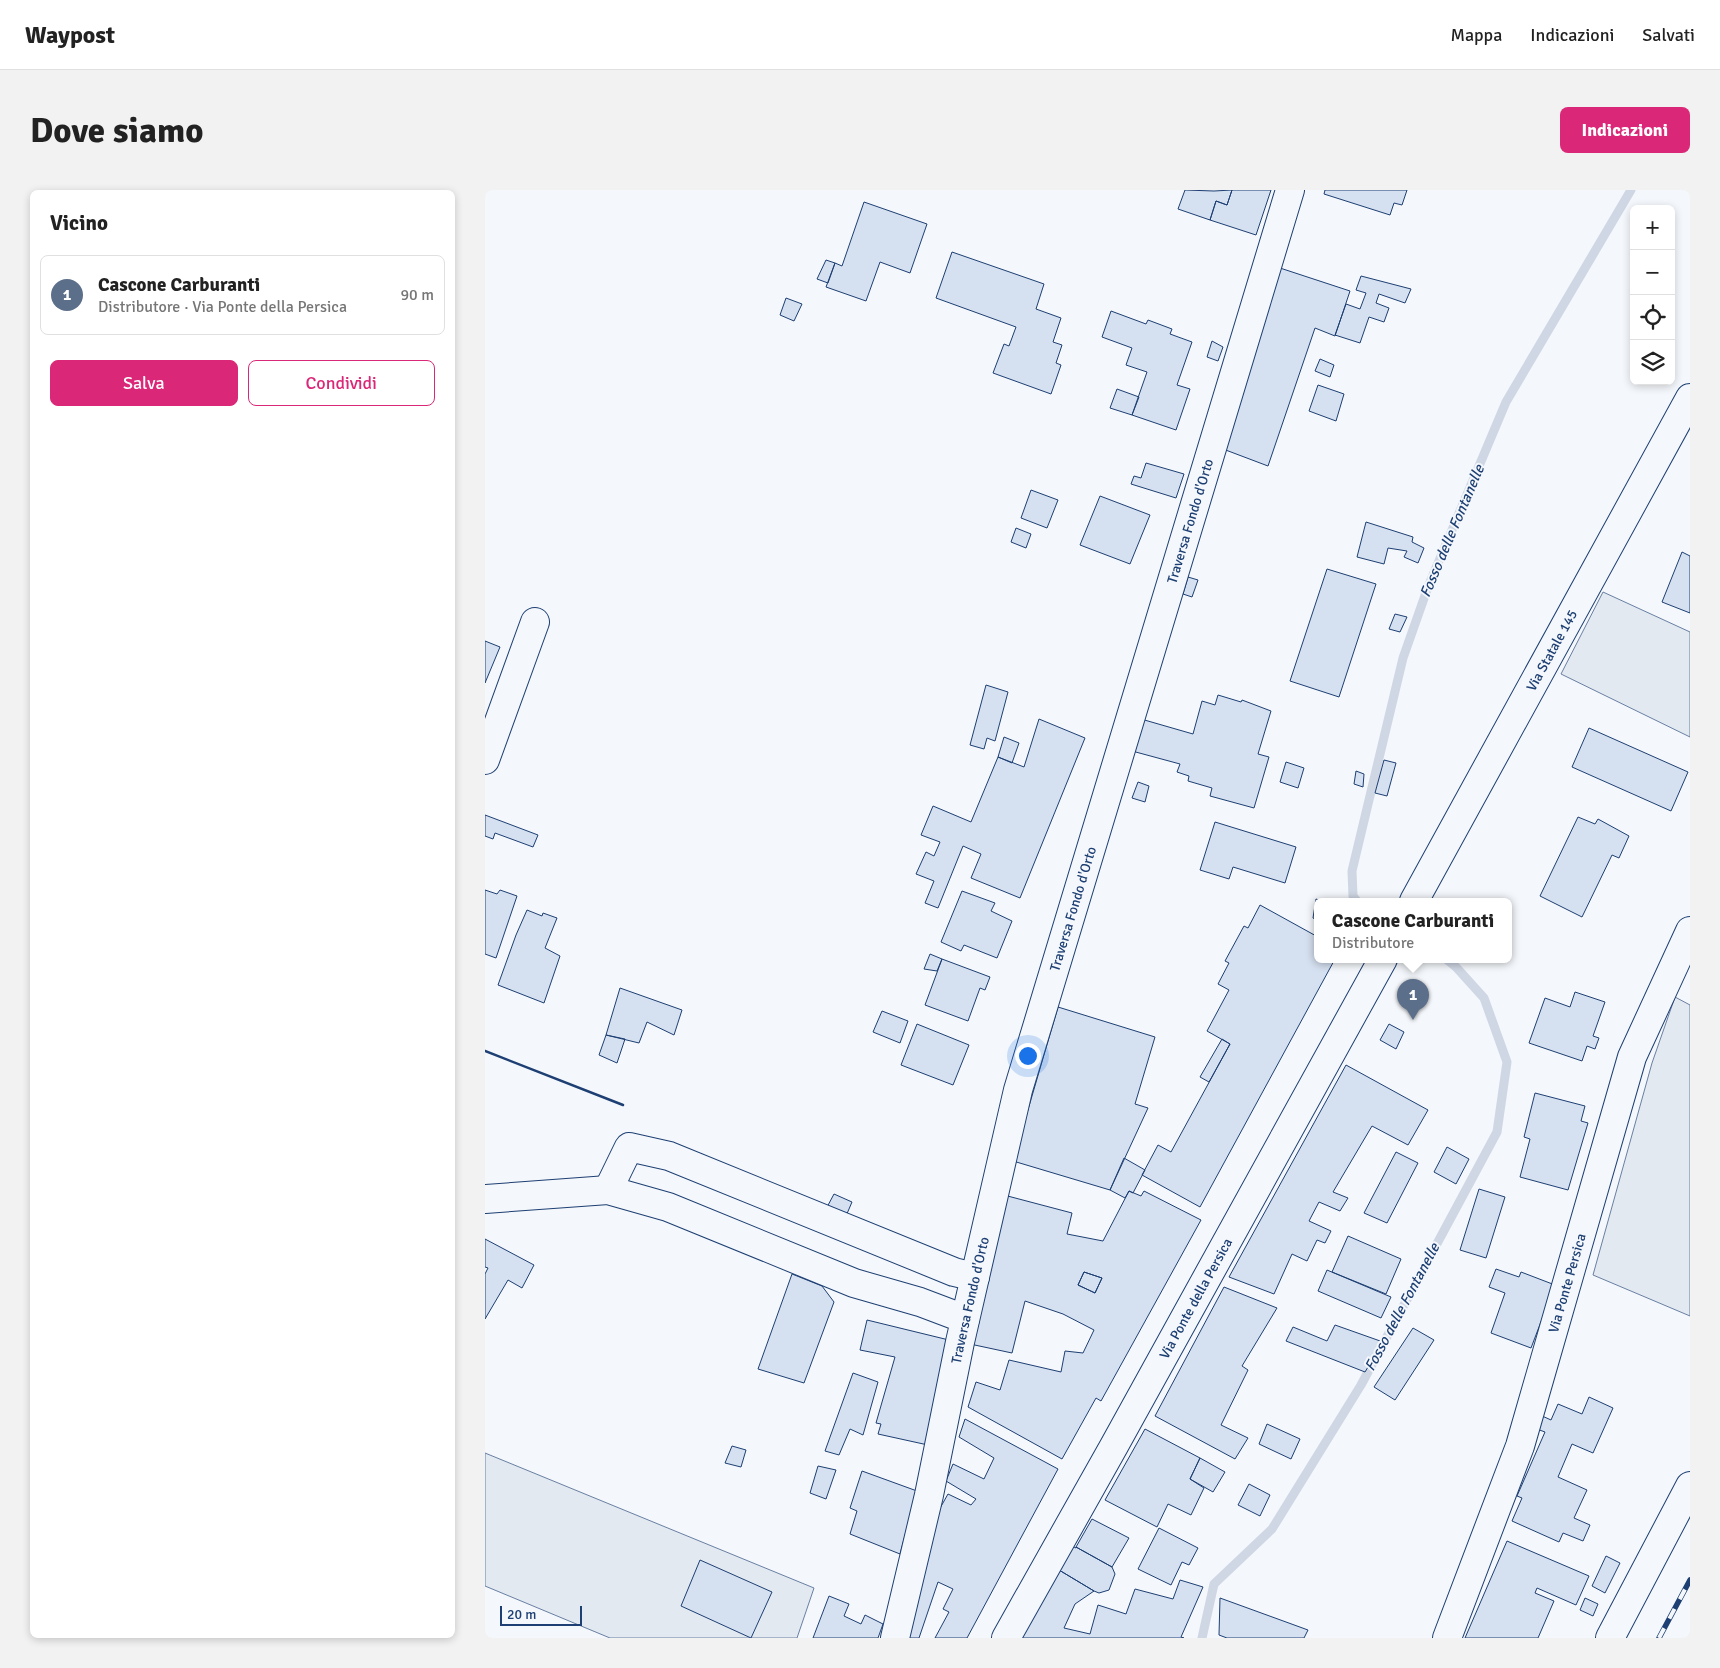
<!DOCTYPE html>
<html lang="it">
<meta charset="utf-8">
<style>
body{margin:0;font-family:Signika,sans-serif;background:#f2f2f2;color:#222}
.controls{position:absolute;right:15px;top:15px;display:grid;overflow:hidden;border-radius:8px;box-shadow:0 2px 8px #0003}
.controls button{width:45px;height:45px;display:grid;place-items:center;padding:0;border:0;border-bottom:1px solid #e0e0e0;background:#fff;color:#222;font:25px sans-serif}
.scale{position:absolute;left:15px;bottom:12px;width:82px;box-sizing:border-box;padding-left:5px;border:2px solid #1d3f73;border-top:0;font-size:14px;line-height:18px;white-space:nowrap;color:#1d3f73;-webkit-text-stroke:4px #f4f7fb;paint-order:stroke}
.you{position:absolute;left:542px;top:865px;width:18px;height:18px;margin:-12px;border:4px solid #fff;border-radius:50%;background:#1a73e8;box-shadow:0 0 0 8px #1a73e833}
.badge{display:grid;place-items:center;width:32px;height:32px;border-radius:50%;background:#db2777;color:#fff;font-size:16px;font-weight:700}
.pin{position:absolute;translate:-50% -41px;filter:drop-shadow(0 1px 2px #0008)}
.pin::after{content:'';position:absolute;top:26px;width:18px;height:15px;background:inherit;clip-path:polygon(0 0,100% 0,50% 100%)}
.popup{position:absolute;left:829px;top:708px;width:198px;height:65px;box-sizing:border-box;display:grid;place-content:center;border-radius:8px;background:#fff;filter:drop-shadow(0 1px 4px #0005);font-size:16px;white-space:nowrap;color:#767676}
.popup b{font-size:19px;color:#222}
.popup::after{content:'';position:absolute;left:50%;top:100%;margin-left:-10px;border:10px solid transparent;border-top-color:#fff}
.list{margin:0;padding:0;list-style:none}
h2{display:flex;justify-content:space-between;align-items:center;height:65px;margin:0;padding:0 20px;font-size:21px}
h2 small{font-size:16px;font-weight:400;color:#767676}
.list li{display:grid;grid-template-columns:32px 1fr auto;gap:15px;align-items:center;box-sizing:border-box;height:80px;margin:0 10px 10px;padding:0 10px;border:1px solid #e0e0e0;border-radius:8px}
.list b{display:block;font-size:19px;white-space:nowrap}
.list p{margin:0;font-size:16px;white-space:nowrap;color:#767676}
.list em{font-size:16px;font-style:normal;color:#767676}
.actions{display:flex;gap:10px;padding:15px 20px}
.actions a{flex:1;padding:11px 0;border:1px solid #db2777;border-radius:8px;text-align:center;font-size:18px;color:#db2777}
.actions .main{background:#db2777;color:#fff}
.icon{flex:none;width:28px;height:28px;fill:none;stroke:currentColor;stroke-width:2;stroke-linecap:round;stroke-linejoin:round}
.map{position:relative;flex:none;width:1205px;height:1448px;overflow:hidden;border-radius:8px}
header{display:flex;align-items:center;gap:30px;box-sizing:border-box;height:70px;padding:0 25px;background:#fff;border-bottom:1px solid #e0e0e0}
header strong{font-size:24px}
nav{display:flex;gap:28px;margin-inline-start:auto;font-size:18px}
.intro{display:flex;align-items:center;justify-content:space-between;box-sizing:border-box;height:120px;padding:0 30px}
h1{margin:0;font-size:35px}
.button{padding:12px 22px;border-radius:8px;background:#db2777;color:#fff;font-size:18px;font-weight:700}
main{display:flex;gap:30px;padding:0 30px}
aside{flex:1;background:#fff;border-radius:8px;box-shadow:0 2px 8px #0003}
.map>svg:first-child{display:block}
.green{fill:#e3e9f0;stroke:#687fa3}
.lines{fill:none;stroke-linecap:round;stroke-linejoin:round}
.stream{stroke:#cfd7e4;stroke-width:9}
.building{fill:#d5e0f0;stroke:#1d3f73;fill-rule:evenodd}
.minor-casing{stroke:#1d3f73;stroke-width:30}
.major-casing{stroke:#1d3f73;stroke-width:30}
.highway-casing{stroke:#1d3f73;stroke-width:30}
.minor{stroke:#f4f7fb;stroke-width:28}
.major{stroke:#f4f7fb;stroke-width:28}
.highway{stroke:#f4f7fb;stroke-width:28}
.rail-casing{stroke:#1d3f73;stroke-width:5.5}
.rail{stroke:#f4f7fb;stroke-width:4;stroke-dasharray:11;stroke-linecap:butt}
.wall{stroke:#1d3f73;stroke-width:2.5}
.labels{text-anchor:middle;stroke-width:4;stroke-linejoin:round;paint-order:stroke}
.street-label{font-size:14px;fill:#1d3f73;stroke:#f4f7fb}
.water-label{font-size:15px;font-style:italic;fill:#1d3f73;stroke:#f4f7fb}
</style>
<header>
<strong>Waypost</strong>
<nav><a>Mappa</a><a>Indicazioni</a><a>Salvati</a></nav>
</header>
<div class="intro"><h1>Dove siamo</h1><a class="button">Indicazioni</a></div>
<main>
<aside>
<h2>Vicino<small></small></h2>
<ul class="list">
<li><span class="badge" style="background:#5c6f8a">1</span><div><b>Cascone Carburanti</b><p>Distributore · Via Ponte della Persica</p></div><em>90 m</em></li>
</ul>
<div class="actions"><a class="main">Salva</a><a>Condividi</a></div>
</aside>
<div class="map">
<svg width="1205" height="1448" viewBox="0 0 1205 1448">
<rect width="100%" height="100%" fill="#f4f7fb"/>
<path class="green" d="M1118,402L1205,442V547L1076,484Z
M1190,807L1205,815V1126L1108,1085L1167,873Z
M0,1263L329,1398L312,1448H125L0,1396Z"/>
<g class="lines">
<path class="stream" d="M872,711L868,706L867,681L918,468L943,397L1021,212L1146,0
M717,1448L729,1394L787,1339L876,1195L1012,942L1022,872L999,808L971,777L961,769"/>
</g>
<path class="building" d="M700,0L729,1L747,0L742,15L731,11L725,30L693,19Z
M747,0H786L771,45L725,30L731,11L742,15Z
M840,0H922L917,15L909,13L905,25L839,4Z
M379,12L442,34L425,83L395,72L381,111L341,97L350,73L357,76Z
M467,62L559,94L551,119L576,128L568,152L577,155L571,173L576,175L566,204L508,183L519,154L524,156L531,137L451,108Z
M341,70L350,73L343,93L332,89Z
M795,78L865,101L850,146L830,138L783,276L738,259Z
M876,86L926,99L920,113L894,104L891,113L904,118L899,132L884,127L875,153L850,145L861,114L875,119L881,103L871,100Z
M301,108L317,114L309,131L295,125Z
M626,121L661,134L663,130L687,139L685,144L707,152L692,195L705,199L691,240L647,225L662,182L641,175L647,158L617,147Z
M727,151L738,157L733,171L722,167Z
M835,169L849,175L845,187L830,181Z
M833,195L859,204L851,231L824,221Z
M632,199L654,207L647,225L625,218Z
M661,273L699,284L691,308L646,294L649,286L656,288Z
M546,300L573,310L562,338L536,328Z
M615,306L665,325L645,374L595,355Z
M881,332L928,347L927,352L939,358L933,373L919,367L922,361L903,358L899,374L872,367Z
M531,338L546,344L541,358L526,352Z
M1197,362L1205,366V423L1177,412Z
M842,379L891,394L854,507L805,491Z
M703,387L713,390L707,407L698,404Z
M910,424L922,427L915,442L904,439Z
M0,451L15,457L0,493Z
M501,495L523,502L510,551L502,548L499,559L485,555Z
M733,505L756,512L757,510L786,521L773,564L784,567L769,618L725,606L727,598L703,591L704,586L692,582L695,574L647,561L656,529L708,544L717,511L730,515Z
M554,529L600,548L535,708L486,688L496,664L478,656L453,718L440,713L449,691L431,684L441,662L449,666L455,652L436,645L448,616L486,632L513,567L539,577Z
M1104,538L1203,582L1186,621L1087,577Z
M519,547L534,553L527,573L513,567Z
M899,570L911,573L902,606L890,603Z
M801,572L819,578L813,598L795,592Z
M871,581L879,584L878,597L869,594Z
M653,592L664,596L660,612L647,608Z
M0,625L53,645L48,657L10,643L8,649L0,646Z
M1093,627L1110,634L1113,629L1144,646L1134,668L1127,665L1097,727L1055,706Z
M730,632L811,657L800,693L748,677L744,689L715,680Z
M0,700L12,704L15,700L32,706L11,768L0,764Z
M477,701L510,713L506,721L527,731L512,768L479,755L476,761L456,752Z
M831,709L836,711H833V731L828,728Z
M775,715L833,747V769H850L715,1017L657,985L673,955L686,962L745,854L722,841L744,800L733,794L744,773L740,771L759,736L763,738Z
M42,720L57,726L58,723L72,728L60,758L75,766L59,813L13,795L31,745Z
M445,764L457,769L452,781L439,779Z
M457,769L505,787L500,800L495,798L483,831L440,815Z
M135,798L197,820L189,845L162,832L154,853L121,845Z
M1090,802L1120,812L1108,846L1114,848L1110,859L1102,856L1097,871L1044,853L1060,808L1085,817Z
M573,817L670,847L650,914L663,918L625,1000L528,971Z
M397,821L423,831L415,853L388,842Z
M432,834L484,855L468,895L416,875Z
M904,834L919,842L911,859L895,850Z
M121,845L140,849L132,873L114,865Z
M737,849L745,854L724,892L715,887Z
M861,875L943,920L923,955L887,936L848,1002L863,1008L855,1021L834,1012L824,1031L846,1041L840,1053L832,1050L822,1071L807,1064L789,1104L744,1087Z
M1050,903L1100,916L1096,931L1103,933L1083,1000L1035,987L1045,949L1039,947Z
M962,957L984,969L971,994L949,982Z
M911,962L933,973L902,1033L879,1023Z
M639,968L660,980L648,1003L644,1001L640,1008L625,1000Z
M994,999L1020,1007L1001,1068L975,1060Z
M644,1001L656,1006L659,1001L716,1030L616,1211L611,1208L577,1269L483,1217L491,1192L515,1200L524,1170L576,1182L580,1161L598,1163L609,1140L578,1124L540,1111L527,1163L485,1154L515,1004L587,1023L582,1044L618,1051ZM599,1082L617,1088L610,1103L593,1095Z
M349,1004L367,1012L361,1026L341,1019Z
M863,1046L916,1069L901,1104L847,1082Z
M0,1049L49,1075L37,1098L23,1090L0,1129V1084L3,1078L0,1077Z
M1011,1079L1034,1087L1036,1082L1070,1095L1046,1158L1006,1143L1020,1103L1004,1097Z
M842,1080L906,1107L896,1128L833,1101Z
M599,1082L617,1088L610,1103L593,1095Z
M307,1084L337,1096L349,1112L319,1193L273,1179Z
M739,1097L792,1118L757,1176L763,1180L736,1235L763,1248L750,1269L670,1226Z
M382,1130L468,1151L443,1255L393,1244L396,1234L391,1233L410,1167L375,1160Z
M850,1135L898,1152L880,1182L801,1151L808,1137L842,1151Z
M928,1138L949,1150L910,1210L889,1197Z
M368,1183L393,1192L378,1245L365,1239L354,1265L340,1261Z
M1104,1207L1128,1218L1108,1263L1087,1254L1073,1287L1102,1300L1089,1328L1105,1335L1098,1351L1078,1343L1074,1352L1027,1331L1037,1308L1032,1306L1060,1242L1049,1238L1055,1225L1066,1230L1073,1214L1097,1224Z
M480,1229L573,1279L482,1448H450L464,1422L458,1419L468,1399L453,1392L434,1448H412L436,1352L463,1304L486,1315L491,1309L461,1291L468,1274L499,1289L509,1268L474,1247Z
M782,1234L815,1249L806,1269L774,1254Z
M660,1239L715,1268L705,1289L719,1298L706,1325L683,1314L672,1337L620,1310Z
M247,1256L261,1260L256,1277L240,1273Z
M715,1268L740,1282L728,1302L705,1289Z
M333,1276L351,1280L341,1309L325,1303Z
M377,1281L432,1301L415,1364L365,1344L372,1321L365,1318Z
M764,1294L785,1305L775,1326L753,1315Z
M607,1329L644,1348L627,1377L591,1357Z
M674,1338L713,1358L704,1375L697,1372L686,1395L653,1379Z
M1022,1351L1104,1386L1091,1415L1052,1398L1050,1403L1069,1411L1053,1448H980Z
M587,1356L591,1358V1357L627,1377L630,1384L624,1400L614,1403L609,1401L574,1380Z
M1121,1366L1135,1373L1120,1403L1107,1396Z
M215,1370L287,1402L266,1448L196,1416Z
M574,1380L609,1401L590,1414L579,1438L605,1444L613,1415L641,1424L650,1399L688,1409L695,1390L718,1397L696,1447L699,1448H535Z
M344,1406L364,1414L359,1426L376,1434L380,1425L398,1434L393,1448H328Z
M735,1408L823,1440L819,1448H742L734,1445Z
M1100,1408L1113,1414L1108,1426L1095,1420Z"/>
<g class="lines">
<g class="minor-casing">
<g id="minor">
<path d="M0,570L50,432"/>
<path d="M123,1000L144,957L184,966L469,1082L490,1087"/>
<path d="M0,1009L123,1000L183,1017L369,1093L435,1112L480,1129"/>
<path id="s1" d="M410,1448L444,1305L475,1152L533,900L805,0"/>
<path id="s2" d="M962,1448L1035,1256L1147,867L1205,741"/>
</g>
</g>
<g class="major-casing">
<g id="major">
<path id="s3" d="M929,711L1205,208"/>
<path id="s4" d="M521,1448L629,1256L898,769"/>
</g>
</g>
<g class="highway-casing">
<path id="highway" d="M1125,1448L1205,1296"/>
</g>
<use href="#minor" class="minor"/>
<use href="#major" class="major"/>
<use href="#highway" class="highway"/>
<g class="rail-casing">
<path id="rail" d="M1174,1448L1205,1390"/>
</g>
<use href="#rail" class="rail"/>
<path class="wall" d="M0,861L138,915"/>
</g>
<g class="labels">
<g class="street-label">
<text dy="5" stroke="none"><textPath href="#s1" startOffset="1156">Traversa Fondo d'Orto</textPath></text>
<text dy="5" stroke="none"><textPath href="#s3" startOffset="286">Via Statale 145</textPath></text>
<text dy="5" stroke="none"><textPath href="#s1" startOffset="751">Traversa Fondo d'Orto</textPath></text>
<text dy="5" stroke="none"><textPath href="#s2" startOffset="375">Via Ponte Persica</textPath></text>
<text dy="5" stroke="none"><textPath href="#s4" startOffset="389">Via Ponte della Persica</textPath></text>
<text dy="5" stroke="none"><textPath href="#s1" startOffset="346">Traversa Fondo d'Orto</textPath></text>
</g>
<g class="water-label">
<text transform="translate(967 341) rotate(-67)" y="5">Fosso delle Fontanelle</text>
<text transform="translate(917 1117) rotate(-62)" y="5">Fosso delle Fontanelle</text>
</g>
</g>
</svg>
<div class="controls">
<button>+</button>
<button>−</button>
<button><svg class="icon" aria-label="locate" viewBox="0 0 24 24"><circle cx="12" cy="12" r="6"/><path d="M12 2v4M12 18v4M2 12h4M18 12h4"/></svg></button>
<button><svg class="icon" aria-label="layers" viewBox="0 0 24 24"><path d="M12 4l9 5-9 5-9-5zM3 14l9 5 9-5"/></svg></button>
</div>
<div class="scale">20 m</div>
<div class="you"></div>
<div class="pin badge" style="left:928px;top:830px;background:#5c6f8a">1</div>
<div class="popup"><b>Cascone Carburanti</b>Distributore</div>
</div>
</main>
